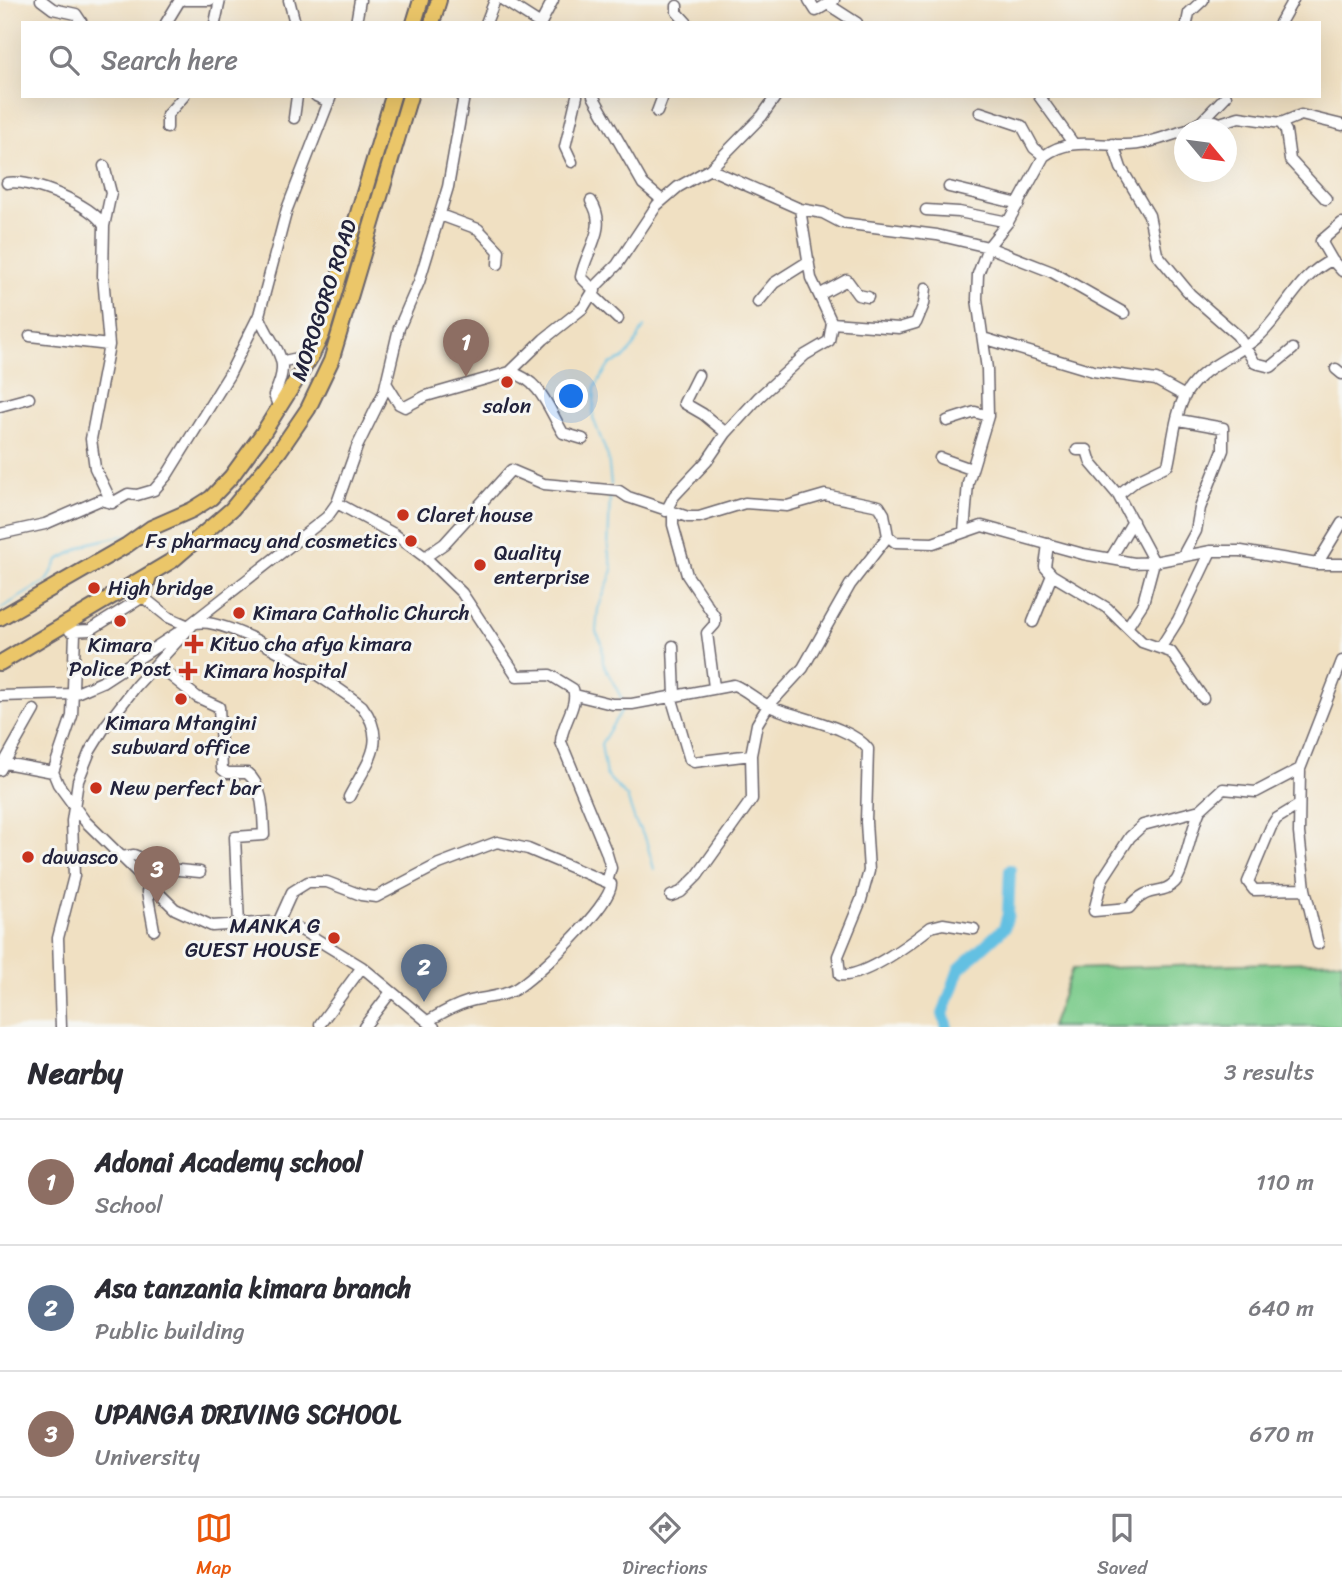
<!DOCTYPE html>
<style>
body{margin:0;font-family:Sriracha,sans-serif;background:#f7f7f7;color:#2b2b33}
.compass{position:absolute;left:1174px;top:119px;width:63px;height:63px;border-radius:50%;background:#fff;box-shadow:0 7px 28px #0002;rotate:119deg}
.you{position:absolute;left:572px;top:397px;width:24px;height:24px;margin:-18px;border:5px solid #fff;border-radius:50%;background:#1a73e8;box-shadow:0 0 0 10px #1a73e833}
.badge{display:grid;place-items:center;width:46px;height:46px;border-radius:50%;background:#ea580c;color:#fff;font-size:23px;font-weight:700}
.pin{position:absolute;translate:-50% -58px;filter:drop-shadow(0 2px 4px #0008)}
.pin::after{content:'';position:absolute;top:37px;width:24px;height:21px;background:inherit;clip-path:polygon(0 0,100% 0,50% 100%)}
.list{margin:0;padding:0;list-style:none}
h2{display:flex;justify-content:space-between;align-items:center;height:91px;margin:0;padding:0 28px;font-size:30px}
h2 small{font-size:23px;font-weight:400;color:#7c7c81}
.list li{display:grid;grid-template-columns:46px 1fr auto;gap:21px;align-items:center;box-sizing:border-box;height:126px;padding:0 28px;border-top:2px solid #e1e1e2}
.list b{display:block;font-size:26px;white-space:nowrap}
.list p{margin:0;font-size:23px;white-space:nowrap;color:#7c7c81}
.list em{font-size:23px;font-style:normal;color:#7c7c81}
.icon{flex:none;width:38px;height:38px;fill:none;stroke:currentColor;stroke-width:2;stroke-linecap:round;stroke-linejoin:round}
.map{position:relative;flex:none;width:1342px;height:1027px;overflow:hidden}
.search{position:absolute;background:#fff;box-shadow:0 7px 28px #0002;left:21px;right:21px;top:21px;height:77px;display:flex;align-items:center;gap:18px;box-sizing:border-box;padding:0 24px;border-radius:0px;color:#7c7c81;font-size:26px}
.sheet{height:469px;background:#fff}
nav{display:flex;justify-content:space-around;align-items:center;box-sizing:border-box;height:98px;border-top:2px solid #e1e1e2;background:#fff;font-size:19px;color:#7c7c81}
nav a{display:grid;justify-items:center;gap:4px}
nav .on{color:#ea580c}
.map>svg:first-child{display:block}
.green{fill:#7dcc8c;stroke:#507764;stroke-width:2}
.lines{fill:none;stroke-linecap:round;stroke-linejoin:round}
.stream{stroke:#64c0e2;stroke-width:2}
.river{stroke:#64c0e2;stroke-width:12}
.minor-casing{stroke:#6a646a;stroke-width:13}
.highway-casing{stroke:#6a646a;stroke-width:18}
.minor{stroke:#fff;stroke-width:10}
.highway{stroke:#ebc669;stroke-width:14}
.poi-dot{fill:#c8321e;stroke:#f6f6f2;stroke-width:2.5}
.labels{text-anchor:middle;stroke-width:6;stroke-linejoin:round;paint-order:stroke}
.street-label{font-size:21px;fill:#22223b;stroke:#f6f6f2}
.poi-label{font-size:21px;fill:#22223b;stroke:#f6f6f2;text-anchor:start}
</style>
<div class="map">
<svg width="1342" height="1027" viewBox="0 0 1342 1027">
<rect width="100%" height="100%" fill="#f6f6f2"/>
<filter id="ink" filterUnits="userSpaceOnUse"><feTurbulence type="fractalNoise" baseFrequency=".0143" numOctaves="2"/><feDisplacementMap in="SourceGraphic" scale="14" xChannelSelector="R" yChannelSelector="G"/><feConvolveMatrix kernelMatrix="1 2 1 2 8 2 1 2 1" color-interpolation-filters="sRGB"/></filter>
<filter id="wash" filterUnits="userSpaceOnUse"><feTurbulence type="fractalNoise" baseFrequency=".00686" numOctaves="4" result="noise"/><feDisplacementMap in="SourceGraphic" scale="28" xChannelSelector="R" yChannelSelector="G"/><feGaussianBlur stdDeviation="1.57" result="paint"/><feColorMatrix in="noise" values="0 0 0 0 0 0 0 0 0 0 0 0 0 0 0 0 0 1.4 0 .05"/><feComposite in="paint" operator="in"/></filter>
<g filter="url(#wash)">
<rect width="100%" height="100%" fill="#f0e0c2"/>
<path class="green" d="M1342,961V1027H1051L1072,969Z"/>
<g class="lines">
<path class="stream" d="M611,485L608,457L593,418L595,387L610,364L623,359L633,348L644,327
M610,495L608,550L613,570L598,609L596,632L602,643L603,663L622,699
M0,609L48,580L58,560L90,543L125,535
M623,708L601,744L606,775L627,797L635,821L646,840L654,869"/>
<path class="river" d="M947,1027L943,1014L959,969L1004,928L1008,914L1010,870"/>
</g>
</g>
<g filter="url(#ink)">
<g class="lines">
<g class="minor-casing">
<path id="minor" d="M41,0L53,9L76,14L82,23
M185,0H210
M289,0L295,23
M503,0L539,23
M809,0L816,11L834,0
M829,5L857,23
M677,6V12L687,23
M166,23L180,0
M215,23L220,0
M356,23L360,0
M486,23L495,0
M541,23L553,0
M1187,23L1189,13L1203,0
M1280,23L1293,0
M316,96L329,102
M593,96L643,184L662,200
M1039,96L1073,143
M657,112L663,96
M980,112L1022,126L1034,148L1044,156
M1206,117L1220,123L1239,117L1281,123L1301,115L1342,125
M294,118L297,96
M1281,123L1286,131L1290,160L1326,199
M167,128V115L184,96
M1187,130L1201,122L1226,96
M1113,144L1121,168L1149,215L1157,254L1190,294L1237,335L1255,363L1271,367L1293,349
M572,162L565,147L577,96
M104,166L111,193L104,226
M710,169L800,209L823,213L842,223L937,235L988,247L1052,272L1124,313
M7,183C29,178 94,205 104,226L103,276L109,345L91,439L95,468L112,503
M949,187L1019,204
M591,201C609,229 586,249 581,277L595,291
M926,210L959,212L1008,222
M440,215L478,229L499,251L498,264
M1332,260L1321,241L1342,223
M593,295L618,319
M819,295L847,280L858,295L868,297
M758,302L774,283L809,261
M259,315C272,351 294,355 274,395L279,408
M832,323L899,328L916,323L924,304L926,288
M30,336L109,345
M983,338L1093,371L1156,380L1185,396
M284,361L312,355
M1336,369L1342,374
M510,372C541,380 548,408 563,433L583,439
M698,375L684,403L703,414L726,433
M386,383L399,404L405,407L426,396L510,372L544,339L583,308L597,285L617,265L657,205L678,187L710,169L762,116L776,96
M0,406L29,398
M1179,420L1223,428V450L1200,508L1196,531L1182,557
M947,421L975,412L988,416
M1077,450H1087L1091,463L1118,495L1154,562L1143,603L1128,626
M940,458L971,469
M1118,495L1137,480L1168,465C1173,443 1175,412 1187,392C1204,365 1234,358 1258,337C1285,313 1297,276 1332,260L1342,271
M337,503L394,534L425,557L444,544L511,470L544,484L619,491L628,497L688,517H699L745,503L787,506L825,495L879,506L884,514L888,536L850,585L803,668L768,706L757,724L751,755L752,799L697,876L681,892L671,896
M666,511L674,496L707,461L726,433L759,397L805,355L829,341L832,323L811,278L800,209
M673,513V525L687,575L715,617V624L707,633L714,687
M964,532L968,483L988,416L987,369L977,299L978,274L988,247L1008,222L1044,156C1069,137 1095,146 1125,145C1145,145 1165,137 1184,131
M0,534L45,524L100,500L112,503L128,494L137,495L154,490L167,475L229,375L259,315L287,209L331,96
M888,536L895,542L933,543L982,526L1083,554L1134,563L1154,562L1211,551H1241L1317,564H1342
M1048,544L1045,567L1052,575L1107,608L1142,642L1171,652L1203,698
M425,557L462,593L517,676L550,675L573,689C579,705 561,725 561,742L606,851L611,868L607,882
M1111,558L1133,521
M1317,564L1342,523
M1033,622L1052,575
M70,631L90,630L143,597L168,617L191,627
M75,633L72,716L53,772L58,784L85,821L175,909L212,926L270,922L298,928L362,967L434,1027
M673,646L675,695
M1161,647L1178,620L1211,551
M157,665L197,697L219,707L222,769L227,773H247C264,786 263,815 264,835L235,837L239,925
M575,695L612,704H632L734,685C746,690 755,699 767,705C793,718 851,725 868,749L866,822L869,871L861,900L838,956L840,975C864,978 912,942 931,927L943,924L974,929
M0,696L74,694L102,682L188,626L327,517L337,503L357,447L384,392L399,328L419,282L448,187L464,96
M671,696L690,760L694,762L751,755
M5,763L53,772
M0,770L34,710
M1299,805L1276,819L1271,827L1248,882L1254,890L1305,889
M1200,810C1192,826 1183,875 1175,882C1161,897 1149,883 1129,908L1094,911L1102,880L1130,837L1143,825L1200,810L1223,789L1256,792L1300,769
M122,857L134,855L168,869L200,872
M149,885L147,892L154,930
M278,923L292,892L308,882H327L361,895L376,897L439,864L497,842L528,849L611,884C612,905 534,979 514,990C499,998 482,997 467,1002C453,1006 440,1014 428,1021
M1318,944L1305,889L1299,833L1300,769L1342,661
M320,1024L362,967
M61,1027L58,938L74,876L72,821L78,781L90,751L106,725L136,686L193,624C226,612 334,684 362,706C389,742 367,762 349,797
M364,1027L390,993"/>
</g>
<g class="highway-casing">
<path id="highway" d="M414,23L421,0
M432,23L439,0
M143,597L149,576
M0,618L127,545L151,528L192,510L211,498L231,477L263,433L312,355L322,334L393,96
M0,663L173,560L232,509L280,450L308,409L331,361L410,96"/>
</g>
<use href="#minor" class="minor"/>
<use href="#highway" class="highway"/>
</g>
</g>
<g class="poi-dot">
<circle cx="507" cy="382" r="7"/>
<circle cx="403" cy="515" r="7"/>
<circle cx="411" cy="541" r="7"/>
<circle cx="480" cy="565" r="7"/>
<circle cx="94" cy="588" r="7"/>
<circle cx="239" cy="613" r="7"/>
<circle cx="120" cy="621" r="7"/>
<path d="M190.5 633.5h7v7h7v7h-7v7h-7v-7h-7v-7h7z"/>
<path d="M184.5 660.5h7v7h7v7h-7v7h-7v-7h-7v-7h7z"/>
<circle cx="181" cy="699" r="7"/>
<circle cx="96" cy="788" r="7"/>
<circle cx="28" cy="857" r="7"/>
<circle cx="334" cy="938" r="7"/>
</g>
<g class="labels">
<g class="street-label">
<text transform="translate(324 300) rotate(-72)" y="7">MOROGORO ROAD</text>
</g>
<g class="poi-label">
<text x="507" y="413" text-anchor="middle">salon</text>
<text x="417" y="522">Claret house</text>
<text x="397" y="548" text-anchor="end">Fs pharmacy and cosmetics</text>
<text x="494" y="560">Quality<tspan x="494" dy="24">enterprise</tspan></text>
<text x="108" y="595">High bridge</text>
<text x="253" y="620">Kimara Catholic Church</text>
<text x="210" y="651">Kituo cha afya kimara</text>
<text x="120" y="652" text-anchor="middle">Kimara<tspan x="120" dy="24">Police Post</tspan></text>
<text x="204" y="678">Kimara hospital</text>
<text x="181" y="730" text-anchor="middle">Kimara Mtangini<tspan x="181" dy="24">subward office</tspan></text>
<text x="110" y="795">New perfect bar</text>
<text x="42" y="864">dawasco</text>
<text x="320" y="933" text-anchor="end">MANKA G<tspan x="320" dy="24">GUEST HOUSE</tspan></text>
</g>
</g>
</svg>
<svg class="compass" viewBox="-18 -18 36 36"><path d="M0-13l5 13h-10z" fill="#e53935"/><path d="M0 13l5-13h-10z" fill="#7c7c81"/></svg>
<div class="you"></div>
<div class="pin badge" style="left:466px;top:377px;background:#8d6e63">1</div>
<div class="pin badge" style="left:424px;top:1002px;background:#5c6f8a">2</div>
<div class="pin badge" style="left:157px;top:904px;background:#8d6e63">3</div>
<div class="search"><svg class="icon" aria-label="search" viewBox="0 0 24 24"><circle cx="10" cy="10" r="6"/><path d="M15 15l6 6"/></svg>Search here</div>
</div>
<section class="sheet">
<h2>Nearby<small>3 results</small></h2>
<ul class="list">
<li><span class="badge" style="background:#8d6e63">1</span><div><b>Adonai Academy school</b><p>School</p></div><em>110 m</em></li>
<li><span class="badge" style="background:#5c6f8a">2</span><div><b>Asa tanzania kimara branch</b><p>Public building</p></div><em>640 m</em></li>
<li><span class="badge" style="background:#8d6e63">3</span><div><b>UPANGA DRIVING SCHOOL</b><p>University</p></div><em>670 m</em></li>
</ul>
</section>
<nav>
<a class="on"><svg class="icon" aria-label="map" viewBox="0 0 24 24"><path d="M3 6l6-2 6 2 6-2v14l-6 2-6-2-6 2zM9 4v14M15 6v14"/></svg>Map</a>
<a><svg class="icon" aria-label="directions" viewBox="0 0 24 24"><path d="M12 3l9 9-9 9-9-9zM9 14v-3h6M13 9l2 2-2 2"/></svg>Directions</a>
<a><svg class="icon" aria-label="saved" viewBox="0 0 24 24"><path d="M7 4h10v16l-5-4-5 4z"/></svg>Saved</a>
</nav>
